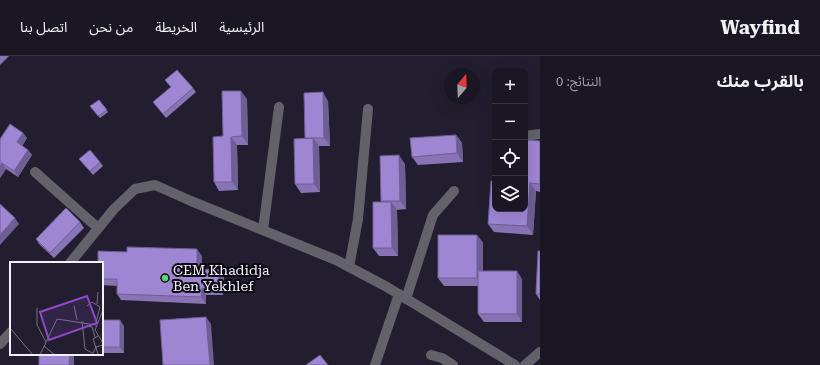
<!DOCTYPE html>
<html lang="ar">
<meta charset="utf-8">
<style>
body{margin:0;font-family:"Roboto Serif","Noto Sans Arabic",serif;background:#272330;color:#f1f3f6;direction:rtl}
.controls{position:absolute;right:12px;top:12px;display:grid;overflow:hidden;border-radius:8px;box-shadow:0 4px 16px #0002}
.controls button{width:36px;height:36px;display:grid;place-items:center;padding:0;border:0;border-bottom:1px solid #383541;background:#1a1623;color:#f1f3f6;font:20px sans-serif}
.compass{position:absolute;left:444px;top:12px;width:36px;height:36px;border-radius:50%;background:#1a1623;box-shadow:0 4px 16px #0002;rotate:19deg}
.list{margin:0;padding:0;list-style:none}
h2{display:flex;justify-content:space-between;align-items:center;height:52px;margin:0;padding:0 16px;font-size:17px}
h2 small{font-size:13px;font-weight:400;color:#9f9fa6}
.icon{flex:none;width:22px;height:22px;fill:none;stroke:currentColor;stroke-width:2;stroke-linecap:round;stroke-linejoin:round}
.map{position:relative;flex:none;width:540px;height:309px;overflow:hidden;direction:ltr}
header{display:flex;align-items:center;gap:24px;box-sizing:border-box;height:56px;padding:0 20px;background:#1a1623;border-bottom:1px solid #383541}
header strong{font-size:19px}
nav{display:flex;gap:22px;margin-inline-start:auto;font-size:14px}
main{display:flex}
aside{flex:1;background:#1a1623}
.map>svg:first-child{display:block}
.lines{fill:none;stroke-linecap:round;stroke-linejoin:round}
.street{stroke:#63616a;stroke-width:10}
.wall{fill:#8873b5}
.shaded-wall{fill:#6f5e94}
.building{fill:#9e86d3;stroke:#6f5e94}
.poi-dot{fill:#58d570;stroke:#0c0911;stroke-width:1.5}
.labels{text-anchor:middle;stroke-width:4;stroke-linejoin:round;paint-order:stroke}
.poi-label{font-size:14px;fill:#f3f0fc;stroke:#0c0911;text-anchor:start}
.inset-road{fill:none;stroke:#767281;stroke-width:1}
.view{fill:#8d49c8;fill-opacity:0.15;stroke:#8d49c8;stroke-width:2}
.inset-edge{fill:none;stroke:#f3f0fc;stroke-width:2}
</style>
<header>
<strong>Wayfind</strong>
<nav><a>الرئيسية</a><a>الخريطة</a><a>من نحن</a><a>اتصل بنا</a></nav>
</header>
<main>
<aside>
<h2>بالقرب منك<small>النتائج: 0</small></h2>
<ul class="list">
</ul>
</aside>
<div class="map">
<svg width="540" height="309" viewBox="0 0 540 309">
<rect width="100%" height="100%" fill="#231e2f"/>
<g class="lines">
<path class="street" d="M525,80L540,78
M35,116L98,172
M263,174L279,51
M70,207L114,153L135,133L155,129L191,145L336,204L387,231L515,309
M349,211L358,163L368,53
M406,243L433,159L454,135
M0,288L11,276
M431,299L442,302L453,309
M375,309L399,238
M525,309L540,296"/>
</g>
<path class="wall" d="M0,0H9L0,9Z
M165,24L193,32L196,36L166,62L153,46L171,31Z
M247,43L248,89H237L238,134L219,135L214,126L223,80Z
M99,44L108,56L100,62L90,50Z
M328,45L330,90H319L320,136L301,137L295,128L305,82Z
M23,77L27,82L22,90L28,94L32,99L18,121L6,113L0,122V83Z
M456,79L462,87L463,106L418,109L412,101Z
M525,84L540,85V136L536,135L533,179L494,176L488,168L525,153Z
M79,103L100,106L103,110L93,119Z
M405,108L406,153L396,154H397L398,200H379L373,192L382,146L381,145Z
M80,166L84,172L54,202L39,188L36,183Z
M477,179L483,187V215L522,223V266H484L478,258V230H444L438,222Z
M540,195V244L536,238Z
M202,200V213L219,214L224,221L223,239H206V248L121,244L117,238V230L102,229V207Z
M102,264L124,270V297H102Z"/>
<path class="shaded-wall" d="M241,35L247,43L248,89L242,80Z
M323,36L328,45L330,90L324,82Z
M23,77L27,82L21,92L17,86Z
M456,79L462,87L463,106L457,97Z
M231,81L237,89L238,134L232,126Z
M313,82L319,90L320,136L314,128Z
M28,94L32,99L18,121L14,115Z
M399,99L405,108L406,153L400,145Z
M2,107L6,113L0,122V110Z
M530,127L536,135L533,179L527,170Z
M391,146L397,154L398,200L392,192Z
M15,162L19,168L0,189V179Z
M477,179L483,187V230L477,222Z
M197,193L202,200L201,220L197,213Z
M219,214L224,221L223,239L218,233Z
M517,215L522,223V266L517,258Z
M202,232L206,239V248L201,241Z
M206,261L211,268L214,309H210Z
M120,264L124,270V297L120,291Z
M70,298H74V309H69Z"/>
<path class="building" d="M177,14L193,32L163,58L153,46L171,31L165,24Z
M222,35H241L242,80L231,81L232,126H214L213,81L223,80Z
M323,36L324,82H305L304,37Z
M99,44L107,54L98,60L90,50Z
M10,68L23,77L17,86L28,94L14,115L2,107L0,110V83Z
M456,79L457,97L412,101L410,82Z
M313,82L314,128H295L294,83Z
M525,84L540,85V128L530,127L527,170L488,168L491,125H495V153H525Z
M90,94L100,106L90,115L79,103Z
M399,99L400,145H381L380,100Z
M373,146H391L392,192H373Z
M0,148L15,162L0,179Z
M66,152L80,166L50,197L36,183Z
M438,179H477V222H438Z
M127,191L197,193V213L219,214L218,233L202,232L201,241L117,238V223H102V207H98V195L127,196Z
M538,195H540V238H536Z
M478,215H517V258H478Z
M206,261L210,309H163L160,264Z
M102,264H120V291H102Z
M39,298H70L69,309H39Z
M320,299L328,309H306Z"/>
<circle class="poi-dot" cx="165" cy="222" r="4"/>
<g class="labels">
<g class="poi-label">
<text x="173" y="219">CEM Khadidja<tspan x="173" dy="16">Ben Yekhlef</tspan></text>
</g>
</g>
<g transform="translate(10 206)">
<rect width="93" height="93" fill="#231e2f"/>
<path class="inset-road" d="M87,42L88,30M64,44L67,58M77,44L82,40L90,45L86,60M27,46V63L36,80M93,48L85,68L93,81M72,59L75,87L82,91M77,64L82,65L85,75M0,66L23,93M88,74L83,77L88,92M34,84L45,93M30,93L47,57L86,63M82,93L86,85L93,83"/>
<path class="view" d="M77,34L87,61L39,78L30,50Z"/>
<rect width="93" height="93" class="inset-edge"/>
</g>
</svg>
<div class="controls">
<button>+</button>
<button>−</button>
<button><svg class="icon" aria-label="locate" viewBox="0 0 24 24"><circle cx="12" cy="12" r="6"/><path d="M12 2v4M12 18v4M2 12h4M18 12h4"/></svg></button>
<button><svg class="icon" aria-label="layers" viewBox="0 0 24 24"><path d="M12 4l9 5-9 5-9-5zM3 14l9 5 9-5"/></svg></button>
</div>
<svg class="compass" viewBox="-18 -18 36 36"><path d="M0-13l5 13h-10z" fill="#e53935"/><path d="M0 13l5-13h-10z" fill="#9f9fa6"/></svg>
</div>
</main>
